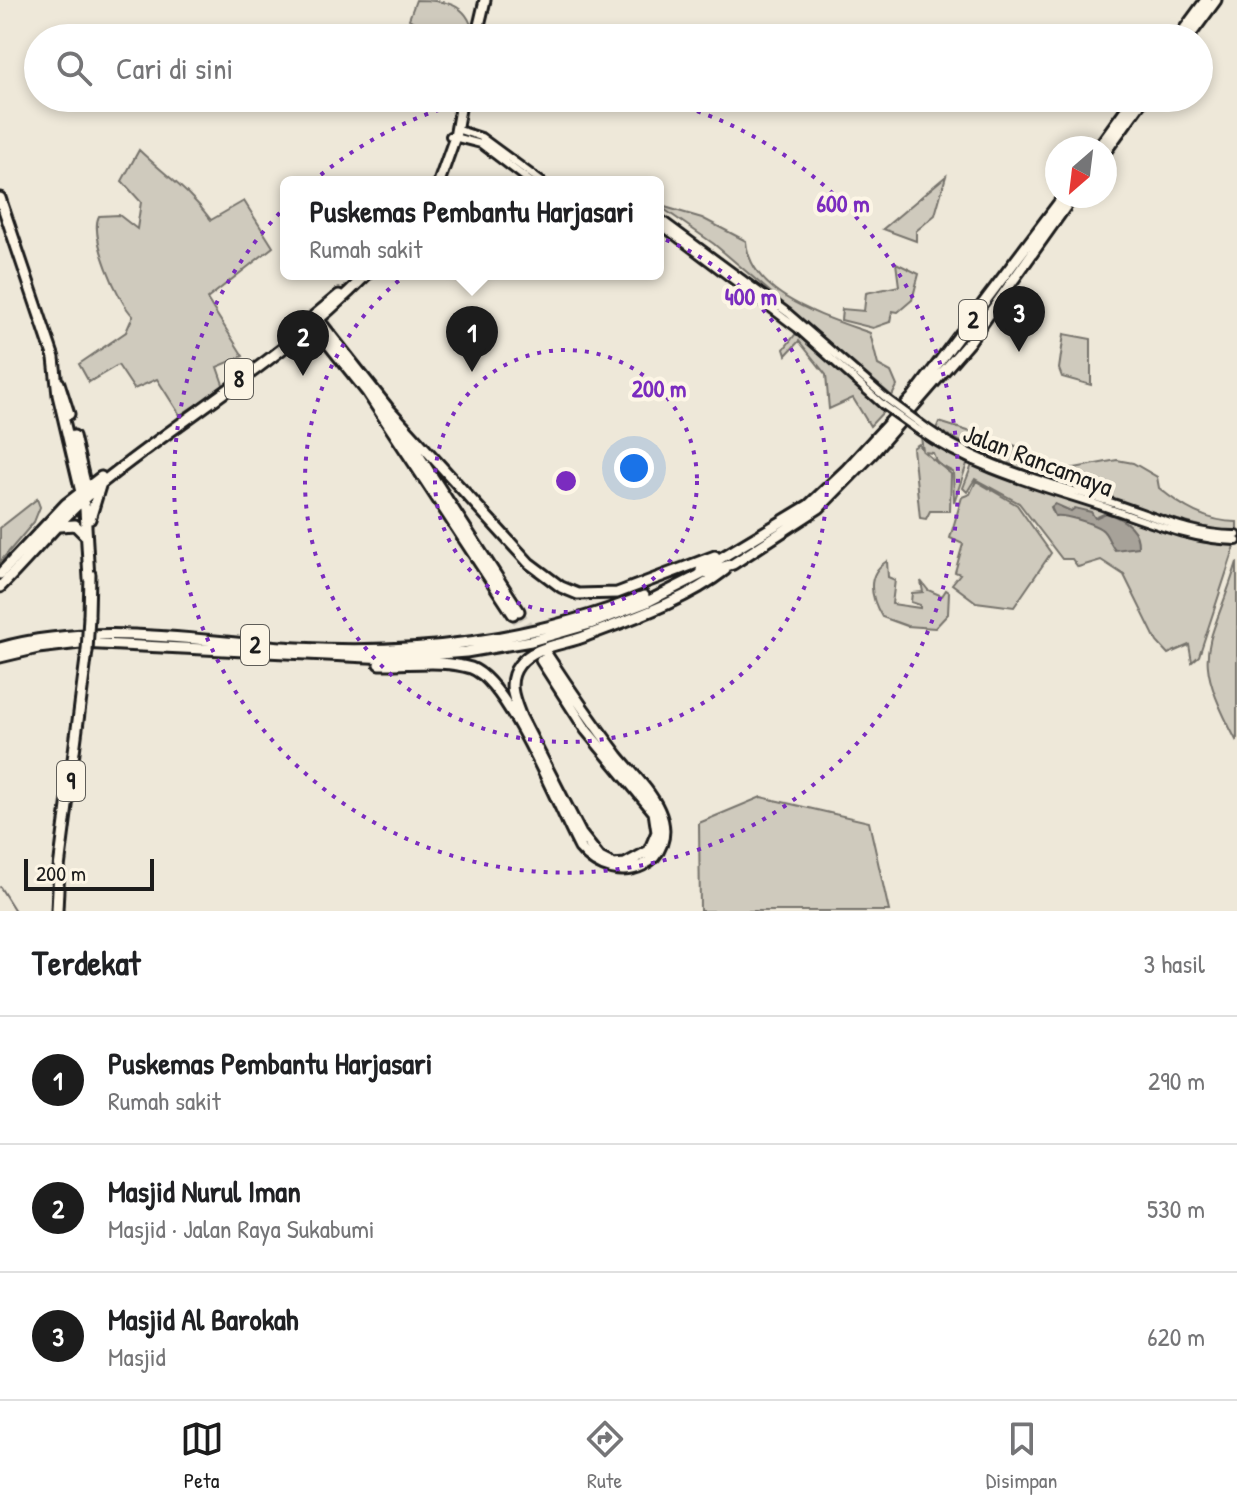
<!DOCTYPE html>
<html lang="id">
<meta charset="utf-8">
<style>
body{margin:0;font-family:"Patrick Hand",sans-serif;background:#f2f2f2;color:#202124}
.compass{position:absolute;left:1045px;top:136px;width:72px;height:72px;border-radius:50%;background:#fff;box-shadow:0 4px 12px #0003;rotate:208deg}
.scale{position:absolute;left:24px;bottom:20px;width:130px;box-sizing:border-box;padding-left:8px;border:4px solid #1c1c1c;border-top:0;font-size:22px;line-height:28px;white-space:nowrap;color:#1c1c1c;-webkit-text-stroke:6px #fcf5e5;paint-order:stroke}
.you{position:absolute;left:634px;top:468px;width:28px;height:28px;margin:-20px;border:6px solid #fff;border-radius:50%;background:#1a73e8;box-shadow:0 0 0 12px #1a73e833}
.badge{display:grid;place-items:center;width:52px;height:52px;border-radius:50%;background:#1c1c1c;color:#fff;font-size:26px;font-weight:700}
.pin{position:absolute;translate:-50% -66px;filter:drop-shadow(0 2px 4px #0008)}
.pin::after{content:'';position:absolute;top:42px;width:28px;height:24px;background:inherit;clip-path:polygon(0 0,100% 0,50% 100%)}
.popup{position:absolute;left:280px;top:176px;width:384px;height:104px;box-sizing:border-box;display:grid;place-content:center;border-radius:12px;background:#fff;filter:drop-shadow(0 2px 6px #0005);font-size:26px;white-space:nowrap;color:#757577}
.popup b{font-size:30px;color:#202124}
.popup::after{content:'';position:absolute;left:50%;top:100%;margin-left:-16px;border:16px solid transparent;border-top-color:#fff}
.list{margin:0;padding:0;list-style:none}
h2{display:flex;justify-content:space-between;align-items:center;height:104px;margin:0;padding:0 32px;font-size:34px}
h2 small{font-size:26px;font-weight:400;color:#757577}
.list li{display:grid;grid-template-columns:52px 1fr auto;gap:24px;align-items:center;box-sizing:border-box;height:128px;padding:0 32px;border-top:2px solid #e0e0e0}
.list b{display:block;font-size:30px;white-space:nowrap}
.list p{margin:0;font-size:26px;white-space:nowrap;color:#757577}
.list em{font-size:26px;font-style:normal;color:#757577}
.icon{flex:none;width:44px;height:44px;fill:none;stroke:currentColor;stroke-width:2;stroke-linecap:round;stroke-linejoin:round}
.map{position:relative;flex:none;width:1237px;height:911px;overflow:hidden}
.search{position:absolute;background:#fff;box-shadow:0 4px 12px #0003;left:24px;right:24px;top:24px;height:88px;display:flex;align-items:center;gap:20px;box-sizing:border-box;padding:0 28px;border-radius:44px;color:#757577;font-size:30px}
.sheet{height:488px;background:#fff}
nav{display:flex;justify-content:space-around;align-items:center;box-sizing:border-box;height:112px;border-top:2px solid #e0e0e0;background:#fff;font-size:22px;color:#757577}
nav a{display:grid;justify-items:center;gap:4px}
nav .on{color:#1c1c1c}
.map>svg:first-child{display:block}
.green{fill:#cfcabd;stroke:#76736c;stroke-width:2}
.water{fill:#a7a299;stroke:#6f6c67;stroke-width:2}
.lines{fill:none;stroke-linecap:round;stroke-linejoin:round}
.stream{stroke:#6f6c67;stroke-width:2}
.highway-tunnel{stroke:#cec9bd;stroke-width:9;stroke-dasharray:9 4.5;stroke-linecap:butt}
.minor-casing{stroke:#1c1c1c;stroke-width:12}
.highway-casing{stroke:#1c1c1c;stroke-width:15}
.minor{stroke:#fcf5e5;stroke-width:6}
.highway{stroke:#fcf5e5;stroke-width:9}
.minor-bridge-casing{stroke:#1c1c1c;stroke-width:12;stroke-linecap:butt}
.highway-bridge-casing{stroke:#1c1c1c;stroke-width:15;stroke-linecap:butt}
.minor-bridge{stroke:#fcf5e5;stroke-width:6}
.highway-bridge{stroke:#fcf5e5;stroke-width:9}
.ring{fill:none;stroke:#7b2cbf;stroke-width:4;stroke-dasharray:4 8}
.labels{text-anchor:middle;stroke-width:8;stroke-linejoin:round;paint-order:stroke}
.shield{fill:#fcf5e5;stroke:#5f5d58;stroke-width:2}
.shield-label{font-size:24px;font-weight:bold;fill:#1c1c1c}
.street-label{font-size:26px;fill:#1c1c1c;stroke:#fcf5e5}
.centre{fill:#7b2cbf;stroke:#fcf5e5;stroke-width:4}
.ring-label{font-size:24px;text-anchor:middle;font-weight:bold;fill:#7b2cbf;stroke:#fcf5e5;stroke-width:8;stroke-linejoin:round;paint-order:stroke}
</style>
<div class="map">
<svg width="1237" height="911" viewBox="0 0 1237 911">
<rect width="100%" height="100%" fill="#eee8d9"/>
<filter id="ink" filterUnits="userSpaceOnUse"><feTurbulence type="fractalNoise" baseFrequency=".0125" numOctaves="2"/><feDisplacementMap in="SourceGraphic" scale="16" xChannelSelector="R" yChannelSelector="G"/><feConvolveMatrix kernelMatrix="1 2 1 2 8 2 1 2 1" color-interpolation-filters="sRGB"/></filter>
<g filter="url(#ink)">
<path class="green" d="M416,0C442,0 468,2 473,33H468L467,38H420L417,24L409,19Z
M139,150C165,175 189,190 211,220L244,201L273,247L207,299L243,356L217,367L224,387L180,415L157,379L134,389L118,365L89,382L79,364L126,332L133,316C118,302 89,235 99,216L119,215L137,229L141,202L122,181Z
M946,176L935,215L916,231V241L883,229Z
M658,205L702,218L746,241C750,296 826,317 870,333L878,365L891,372L897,386L892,396L714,244Z
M896,263L919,274L912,300L898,312L892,311L890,322L873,328L841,320L842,309L864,311L866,293L899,286Z
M798,331L884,411L870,426L853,398L829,409L826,375L799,341L786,355L784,349Z
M1064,334L1091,339V385L1062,377L1059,369Z
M939,422L1016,446L1033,464L1069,469L1117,460L1133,463L1157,477L1159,488C1182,507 1207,522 1237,522V532H1225C1126,508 1026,478 936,429Z
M921,437L967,464L954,502L953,472L937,463L933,453L924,452L951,474L950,511H930L926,519L920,518L913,448L919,444L923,451Z
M972,465L1013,482L1069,495L1127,519L1200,542L1235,546L1199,656L1192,662L1189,645L1168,654L1157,642L1124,575L1101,560L1078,567L1072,559H1062L1019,503L975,479L967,492L963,488Z
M976,481L1017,505L1051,553L1014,607L976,602L952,584L960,574L955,572L963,544L950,538L962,497L970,494Z
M37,499L40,507L34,522L0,562V528Z
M887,561L888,577L895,580L892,604L920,608V605L911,602L912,593L923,592L921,581L928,590L942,596L946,590L949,592L948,614L935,628L907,626L882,617C871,598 865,575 887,561Z
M1237,562V742C1188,648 1209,654 1237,562Z
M761,797L869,822L889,911H700L699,823Z"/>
<path class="water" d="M1055,504L1071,511L1075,508L1091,512L1095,518L1106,513C1122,518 1139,528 1138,547L1115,550C1110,545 1107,532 1101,529C1092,523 1064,514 1055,516L1051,507Z"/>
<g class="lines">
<path class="stream" d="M0,887L15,911"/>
<path class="highway-tunnel" d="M519,611L547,655
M513,614L539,657"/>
<g class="minor-casing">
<path id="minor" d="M456,129L481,137L542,182
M450,136L481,144L531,182
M658,217L788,313L887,399
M658,223L797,328L882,404
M921,424C976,466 1049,482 1113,503C1153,516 1194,536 1237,535
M917,429C973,469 1041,486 1105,507C1149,522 1191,540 1237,541"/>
</g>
<g class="highway-casing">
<path id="highway" d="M476,38L485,0
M1178,38L1206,0
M1188,38L1216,0
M1098,148L1134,98
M1105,152L1144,98
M439,182L455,137L462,98
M0,198L54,358L58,395L85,509L89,579
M314,316L339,295
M317,318L388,408L519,611
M310,321L367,392L513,614
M59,383L69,414
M388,408L529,563L561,587L578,594L617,593L715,556
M74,436L87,492
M90,519L100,486
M60,526L75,525L86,536
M701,570L809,505L846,470L912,398L1064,196
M0,574L66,504L101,477
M0,587C34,553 65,513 103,482C191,412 288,355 367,274
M89,616L90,574
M0,648C96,621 200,642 297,648C418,655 531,641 644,596
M0,657L38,648L80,643L388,658L466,652L531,641L590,624L647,602L704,573L733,564L819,508L872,454L970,341L1073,196
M541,660L586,730L654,812L657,832L649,851L625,864L614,865L600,858L581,834L521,717C514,699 506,682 519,665C534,645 564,645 586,636C633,618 685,601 725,570
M379,664C408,665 443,659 471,668C509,681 559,809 580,848C618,894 682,861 659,810C650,790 631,772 618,756C593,723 570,690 547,655
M57,911L59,868L87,651"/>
</g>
<use href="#minor" class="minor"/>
<use href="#highway" class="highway"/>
<g class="minor-bridge-casing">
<path id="minor-bridge" d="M887,399L921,424
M882,404L917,429"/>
</g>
<g class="highway-bridge-casing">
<path id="highway-bridge" d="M87,651L89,616"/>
</g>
<use href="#minor-bridge" class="minor-bridge"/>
<use href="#highway-bridge" class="highway-bridge"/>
</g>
</g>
<g class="ring">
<circle cx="566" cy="481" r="131"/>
<circle cx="566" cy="481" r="261"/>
<path d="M651 98A392 392 0 1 1 481 98"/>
</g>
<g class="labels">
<g class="shield">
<rect x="959" y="300" width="28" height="40" rx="6"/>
<rect x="225" y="359" width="28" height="40" rx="6"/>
<rect x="241" y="625" width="28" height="40" rx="6"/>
<rect x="57" y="761" width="28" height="40" rx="6"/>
</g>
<g class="shield-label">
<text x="973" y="328">2</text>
<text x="239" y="387">8</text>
<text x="255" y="653">2</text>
<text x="71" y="789">9</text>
</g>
<g class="street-label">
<text transform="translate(1038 460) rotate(21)" y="9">Jalan Rancamaya</text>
</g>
</g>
<circle cx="566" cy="481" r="12" class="centre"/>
<g class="ring-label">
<text x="843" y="212">600 m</text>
<text x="751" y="305">400 m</text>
<text x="659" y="397">200 m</text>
</g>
</svg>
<svg class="compass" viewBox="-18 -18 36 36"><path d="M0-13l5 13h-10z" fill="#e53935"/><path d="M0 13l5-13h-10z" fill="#757577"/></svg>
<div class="scale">200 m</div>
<div class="you"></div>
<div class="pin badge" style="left:472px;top:372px">1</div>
<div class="popup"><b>Puskemas Pembantu Harjasari</b>Rumah sakit</div>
<div class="pin badge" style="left:303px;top:376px">2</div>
<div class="pin badge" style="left:1019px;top:352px">3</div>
<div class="search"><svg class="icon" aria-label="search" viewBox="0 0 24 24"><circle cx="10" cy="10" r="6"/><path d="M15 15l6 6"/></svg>Cari di sini</div>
</div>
<section class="sheet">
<h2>Terdekat<small>3 hasil</small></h2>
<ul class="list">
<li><span class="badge">1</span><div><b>Puskemas Pembantu Harjasari</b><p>Rumah sakit</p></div><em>290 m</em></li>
<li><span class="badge">2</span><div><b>Masjid Nurul Iman</b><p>Masjid · Jalan Raya Sukabumi</p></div><em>530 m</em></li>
<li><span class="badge">3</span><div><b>Masjid Al Barokah</b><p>Masjid</p></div><em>620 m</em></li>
</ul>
</section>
<nav>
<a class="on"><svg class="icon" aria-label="map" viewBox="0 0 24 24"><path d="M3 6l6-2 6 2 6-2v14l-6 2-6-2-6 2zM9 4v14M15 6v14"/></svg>Peta</a>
<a><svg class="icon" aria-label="directions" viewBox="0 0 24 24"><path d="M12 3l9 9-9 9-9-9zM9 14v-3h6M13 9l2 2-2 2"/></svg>Rute</a>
<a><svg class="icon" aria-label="saved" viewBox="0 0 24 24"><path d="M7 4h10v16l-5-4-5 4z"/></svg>Disimpan</a>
</nav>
